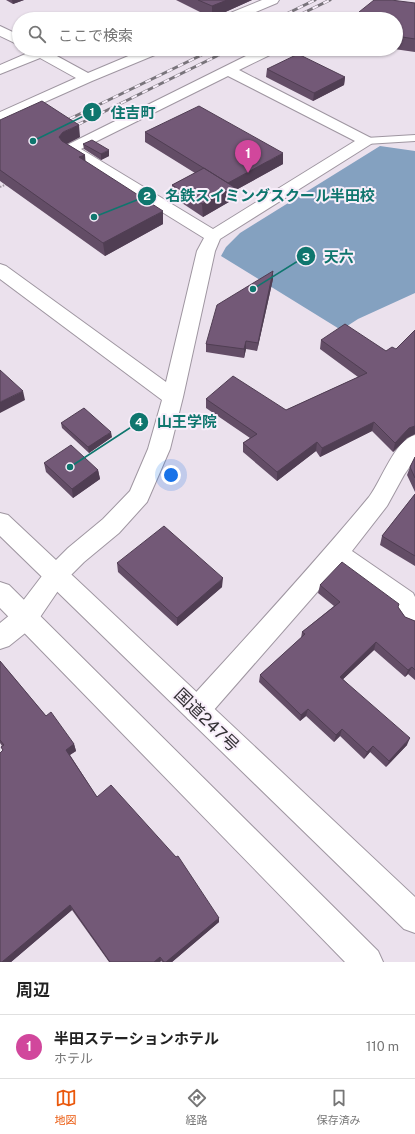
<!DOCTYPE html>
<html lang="ja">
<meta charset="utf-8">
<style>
body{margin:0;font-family:"Public Sans","Noto Sans JP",sans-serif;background:#f6f6f6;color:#222}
.you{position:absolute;left:171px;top:475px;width:14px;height:14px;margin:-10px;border:3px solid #fff;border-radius:50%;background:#1a73e8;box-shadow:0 0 0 6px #1a73e833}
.badge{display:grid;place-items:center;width:26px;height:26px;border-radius:50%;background:#ea580c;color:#fff;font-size:13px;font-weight:700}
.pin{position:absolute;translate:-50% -33px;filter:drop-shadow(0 1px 2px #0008)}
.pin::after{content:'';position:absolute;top:21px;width:14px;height:12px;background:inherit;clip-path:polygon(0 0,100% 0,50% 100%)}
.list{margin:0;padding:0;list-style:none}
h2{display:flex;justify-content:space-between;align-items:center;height:52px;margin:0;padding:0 16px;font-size:17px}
h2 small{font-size:13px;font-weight:400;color:#767676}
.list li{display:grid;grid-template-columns:26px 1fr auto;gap:12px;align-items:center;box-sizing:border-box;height:64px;padding:0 16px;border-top:1px solid #e0e0e0}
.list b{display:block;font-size:15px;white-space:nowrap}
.list p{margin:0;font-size:13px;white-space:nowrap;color:#767676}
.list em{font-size:13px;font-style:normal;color:#767676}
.icon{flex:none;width:22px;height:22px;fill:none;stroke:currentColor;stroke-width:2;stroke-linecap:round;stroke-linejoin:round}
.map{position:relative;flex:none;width:415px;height:962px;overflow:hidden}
.search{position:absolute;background:#fff;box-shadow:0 1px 3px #0004;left:12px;right:12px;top:12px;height:44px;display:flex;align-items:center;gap:10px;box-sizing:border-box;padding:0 14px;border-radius:22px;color:#767676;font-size:15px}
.sheet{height:116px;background:#fff}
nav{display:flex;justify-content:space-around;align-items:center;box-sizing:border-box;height:56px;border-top:1px solid #e0e0e0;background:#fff;font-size:11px;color:#767676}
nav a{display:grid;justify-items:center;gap:2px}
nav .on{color:#ea580c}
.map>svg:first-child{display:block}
.water{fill:#84a1c0}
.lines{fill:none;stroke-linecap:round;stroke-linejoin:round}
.service-casing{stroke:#9f96a1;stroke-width:2}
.minor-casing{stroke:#9f96a1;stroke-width:2}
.trunk-casing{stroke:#9f96a1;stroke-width:2}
.path{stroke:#a098a1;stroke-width:2;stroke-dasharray:1.5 1.5;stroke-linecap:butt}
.service{fill:#fff;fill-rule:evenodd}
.minor{fill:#fff;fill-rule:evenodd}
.trunk{fill:#fff;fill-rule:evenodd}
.rail-casing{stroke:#79747b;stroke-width:3}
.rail{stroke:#f8eefa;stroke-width:2;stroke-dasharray:6;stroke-linecap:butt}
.wall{fill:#634d66}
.shaded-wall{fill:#503e53}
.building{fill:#735977;stroke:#503e53}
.labels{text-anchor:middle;stroke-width:4;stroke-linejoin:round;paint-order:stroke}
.near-street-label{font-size:17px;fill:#343135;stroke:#f8eefa}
.leader{fill:none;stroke:#0f766e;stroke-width:1.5}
.callout-dot{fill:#0f766e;stroke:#f8eefa;stroke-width:1.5}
.mark-label{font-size:12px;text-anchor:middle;font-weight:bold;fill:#fff}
.callout-label{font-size:15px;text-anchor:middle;font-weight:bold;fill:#0f766e;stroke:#f8eefa;stroke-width:4;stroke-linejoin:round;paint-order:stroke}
</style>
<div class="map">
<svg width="415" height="962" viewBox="0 0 415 962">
<rect width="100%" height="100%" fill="#ebe1ed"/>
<path class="water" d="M380,146L415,151V293L358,319L341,330L221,256L226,247L240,233Z"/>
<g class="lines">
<g class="service-casing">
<path id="service" d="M415,135V141L366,144L361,141L366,138Z"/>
</g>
<g class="minor-casing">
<path id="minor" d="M262,0H279L277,3L239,19H221L223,16Z
M0,26L19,35V45L0,36Z
M27,49H44L88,73L145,49H164L162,52L92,81L0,122V112L76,78L40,58L0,74V65L30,52Z
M260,49H278L276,52L239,70L371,138L374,141L371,144L220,239L215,251L183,397L170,449L147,502L119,533L84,562L64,582L34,626L9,646L0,649V623L16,610L48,568L68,548L103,519L130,491L148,449L162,400L0,279V264L6,266L166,382L197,251L204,238L65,152L62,149L65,146ZM228,76L355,141L213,229L81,149Z
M415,435V459L404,475L387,506L352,551L413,593L415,597V628L403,623L395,607L339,567L206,719L197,723L188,719L184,710L188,701C249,634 311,567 369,497C382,480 394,441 415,435Z"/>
</g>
<g class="trunk-casing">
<path id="trunk" d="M0,513L8,515L415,897V933L404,929L0,536Z
M0,582L9,585L378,951L383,962H345L0,608Z"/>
</g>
<path class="path" d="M0,187L7,184"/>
<use href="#service" class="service"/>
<use href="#minor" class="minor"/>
<use href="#trunk" class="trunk"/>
<g class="rail-casing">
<path id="rail" d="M276,19L315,0
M291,19L330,0
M59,124L214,49
M67,130L231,49"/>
</g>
<use href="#rail" class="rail"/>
</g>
<path class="wall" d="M6,0H24L13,4Z
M176,0H252L212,18Z
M415,3V52L394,49H396V19H358L359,12Z
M267,69L345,77L344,85L313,101L266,77Z
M0,120L80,137L67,144L85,155V161L163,224L105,256L0,181Z
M145,132L283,164L234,191V199L203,217L173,197L172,185L195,173L145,142Z
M83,144L109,156L101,160L84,149Z
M273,271V279L257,351L246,349L244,358L206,352V344Z
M415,330V434L407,438L393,452L372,431L320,457L316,451L277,481L243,452V443L250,438L206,408V399L286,410L358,377L320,349L321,340L386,351L396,349Z
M61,423L112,437L89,453L62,428Z
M415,457V492L407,475L410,467Z
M44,463L98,470L100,479L73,498L46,472Z
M415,494V566L380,545L382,536Z
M117,563L222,587L177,626L118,572Z
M320,585L398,607L405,617L415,621V680L408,674L405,677L374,650L343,679L407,745L386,767L370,752L364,759L340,736L334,742L306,716L300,721L259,682L260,675L301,638L302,632L334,606L318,593Z
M0,661L46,716L74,744L76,751L70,755L97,797L219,922L172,962H162L161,961L160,962H109L72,910L11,962H0L3,751L1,747L2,746L0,743Z"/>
<path class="shaded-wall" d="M12,0H24L13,4Z
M227,0H252L212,18V6Z
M345,77L344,85L313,101L314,93Z
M79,125L80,137L64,145L59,137L63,132Z
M109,150V156L101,160V154Z
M283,153V164L234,191V199L203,217L202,204L228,183Z
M85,155L86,167L79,157Z
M163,211V224L105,256L103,243Z
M273,271V279L257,351L258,343Z
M246,341V349L244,358V349Z
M23,391L25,400L0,413V402Z
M374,422L372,431L320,457L322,448Z
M415,426V434L407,438L393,452L395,443L409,428Z
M111,432L112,437L89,453L88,447Z
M317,442L316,451L277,481V472Z
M98,470L100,479L73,498L72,489Z
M223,578L222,587L177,626V618Z
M376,642L374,650L338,684L340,677Z
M412,667L408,674L405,677L408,670Z
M308,709L306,716L300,721L301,715Z
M342,729L340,736L334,742L336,735Z
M410,738L407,745L386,767L389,761Z
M74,744L76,751L68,756L66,750Z
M373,746L370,752L364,759L367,752Z
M70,905L72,910L11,962H2Z
M219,918V922L172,962H166Z
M160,957L161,961L160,962H154Z"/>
<path class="building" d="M198,0H227L212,6Z
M374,0H391L415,3V39L396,36V19H359V12Z
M298,54L345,77L314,93L267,69Z
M42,101L79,125L63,132L59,137L62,141L85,155L79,157L163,211L103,243L0,170V120Z
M199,106L283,153L228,183L145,132Z
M92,140L109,150L101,154L83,144Z
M204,168L234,187L202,204L172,185Z
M273,271L258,343L246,341L244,349L206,344L217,305Z
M345,324L386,351L392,347L396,349L415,330V426L409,428L395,443L374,422L322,448L317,442L277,472L243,443L257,434L206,399L233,376L286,410L367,373L321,340Z
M0,370L23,391L0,402Z
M84,408L111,432L88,447L61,423Z
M71,445L98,470L72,489L44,463Z
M415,457V478L410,467Z
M415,494V556L382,536Z
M164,526L223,578L177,618L117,563Z
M342,562L399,604L398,607L405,617L415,621V670L412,667L408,670L376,642L340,677L410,738L389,761L373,746L367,752L342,729L336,735L308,709L301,715L260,675L305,634L302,632L340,602L320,585Z
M0,661L46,716L51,712L74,744L66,750L97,797L111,785L176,857L178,856L219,918L166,962H164L160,957L154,962H110L70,905L2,962H0V753L3,750L1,747L4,745L0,740Z"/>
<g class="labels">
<g class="near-street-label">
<text transform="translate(207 720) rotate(44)" y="6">国道247号</text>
</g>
</g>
<path class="leader" d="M33 141L92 112M94 217L147 196M253 289L306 256M70 467L139 422"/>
<g class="callout-dot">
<circle cx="33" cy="141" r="4"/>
<circle cx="94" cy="217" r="4"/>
<circle cx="253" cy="289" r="4"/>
<circle cx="70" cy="467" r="4"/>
<circle cx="92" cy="112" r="10"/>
<circle cx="147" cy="196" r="10"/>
<circle cx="306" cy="256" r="10"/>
<circle cx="139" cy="422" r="10"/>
</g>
<g class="mark-label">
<text x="92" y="116">1</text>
<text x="147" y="200">2</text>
<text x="306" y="261">3</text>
<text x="139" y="426">4</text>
</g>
<g class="callout-label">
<text x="133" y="118">住吉町</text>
<text x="270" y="201">名鉄スイミングスクール半田校</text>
<text x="339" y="262">天六</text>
<text x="187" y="427">山王学院</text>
</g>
</svg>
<div class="you"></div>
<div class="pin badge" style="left:248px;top:173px;background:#d1479c">1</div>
<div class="search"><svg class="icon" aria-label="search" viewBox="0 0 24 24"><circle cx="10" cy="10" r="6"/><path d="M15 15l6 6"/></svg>ここで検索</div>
</div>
<section class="sheet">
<h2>周辺<small></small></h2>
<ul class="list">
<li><span class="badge" style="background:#d1479c">1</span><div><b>半田ステーションホテル</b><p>ホテル</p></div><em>110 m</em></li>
</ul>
</section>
<nav>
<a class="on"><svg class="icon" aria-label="map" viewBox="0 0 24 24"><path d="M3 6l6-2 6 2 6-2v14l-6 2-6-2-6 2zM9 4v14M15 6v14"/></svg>地図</a>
<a><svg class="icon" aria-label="directions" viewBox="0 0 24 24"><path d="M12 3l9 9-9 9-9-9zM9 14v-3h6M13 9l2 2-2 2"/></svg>経路</a>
<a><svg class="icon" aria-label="saved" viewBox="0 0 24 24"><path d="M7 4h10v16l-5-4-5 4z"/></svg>保存済み</a>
</nav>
